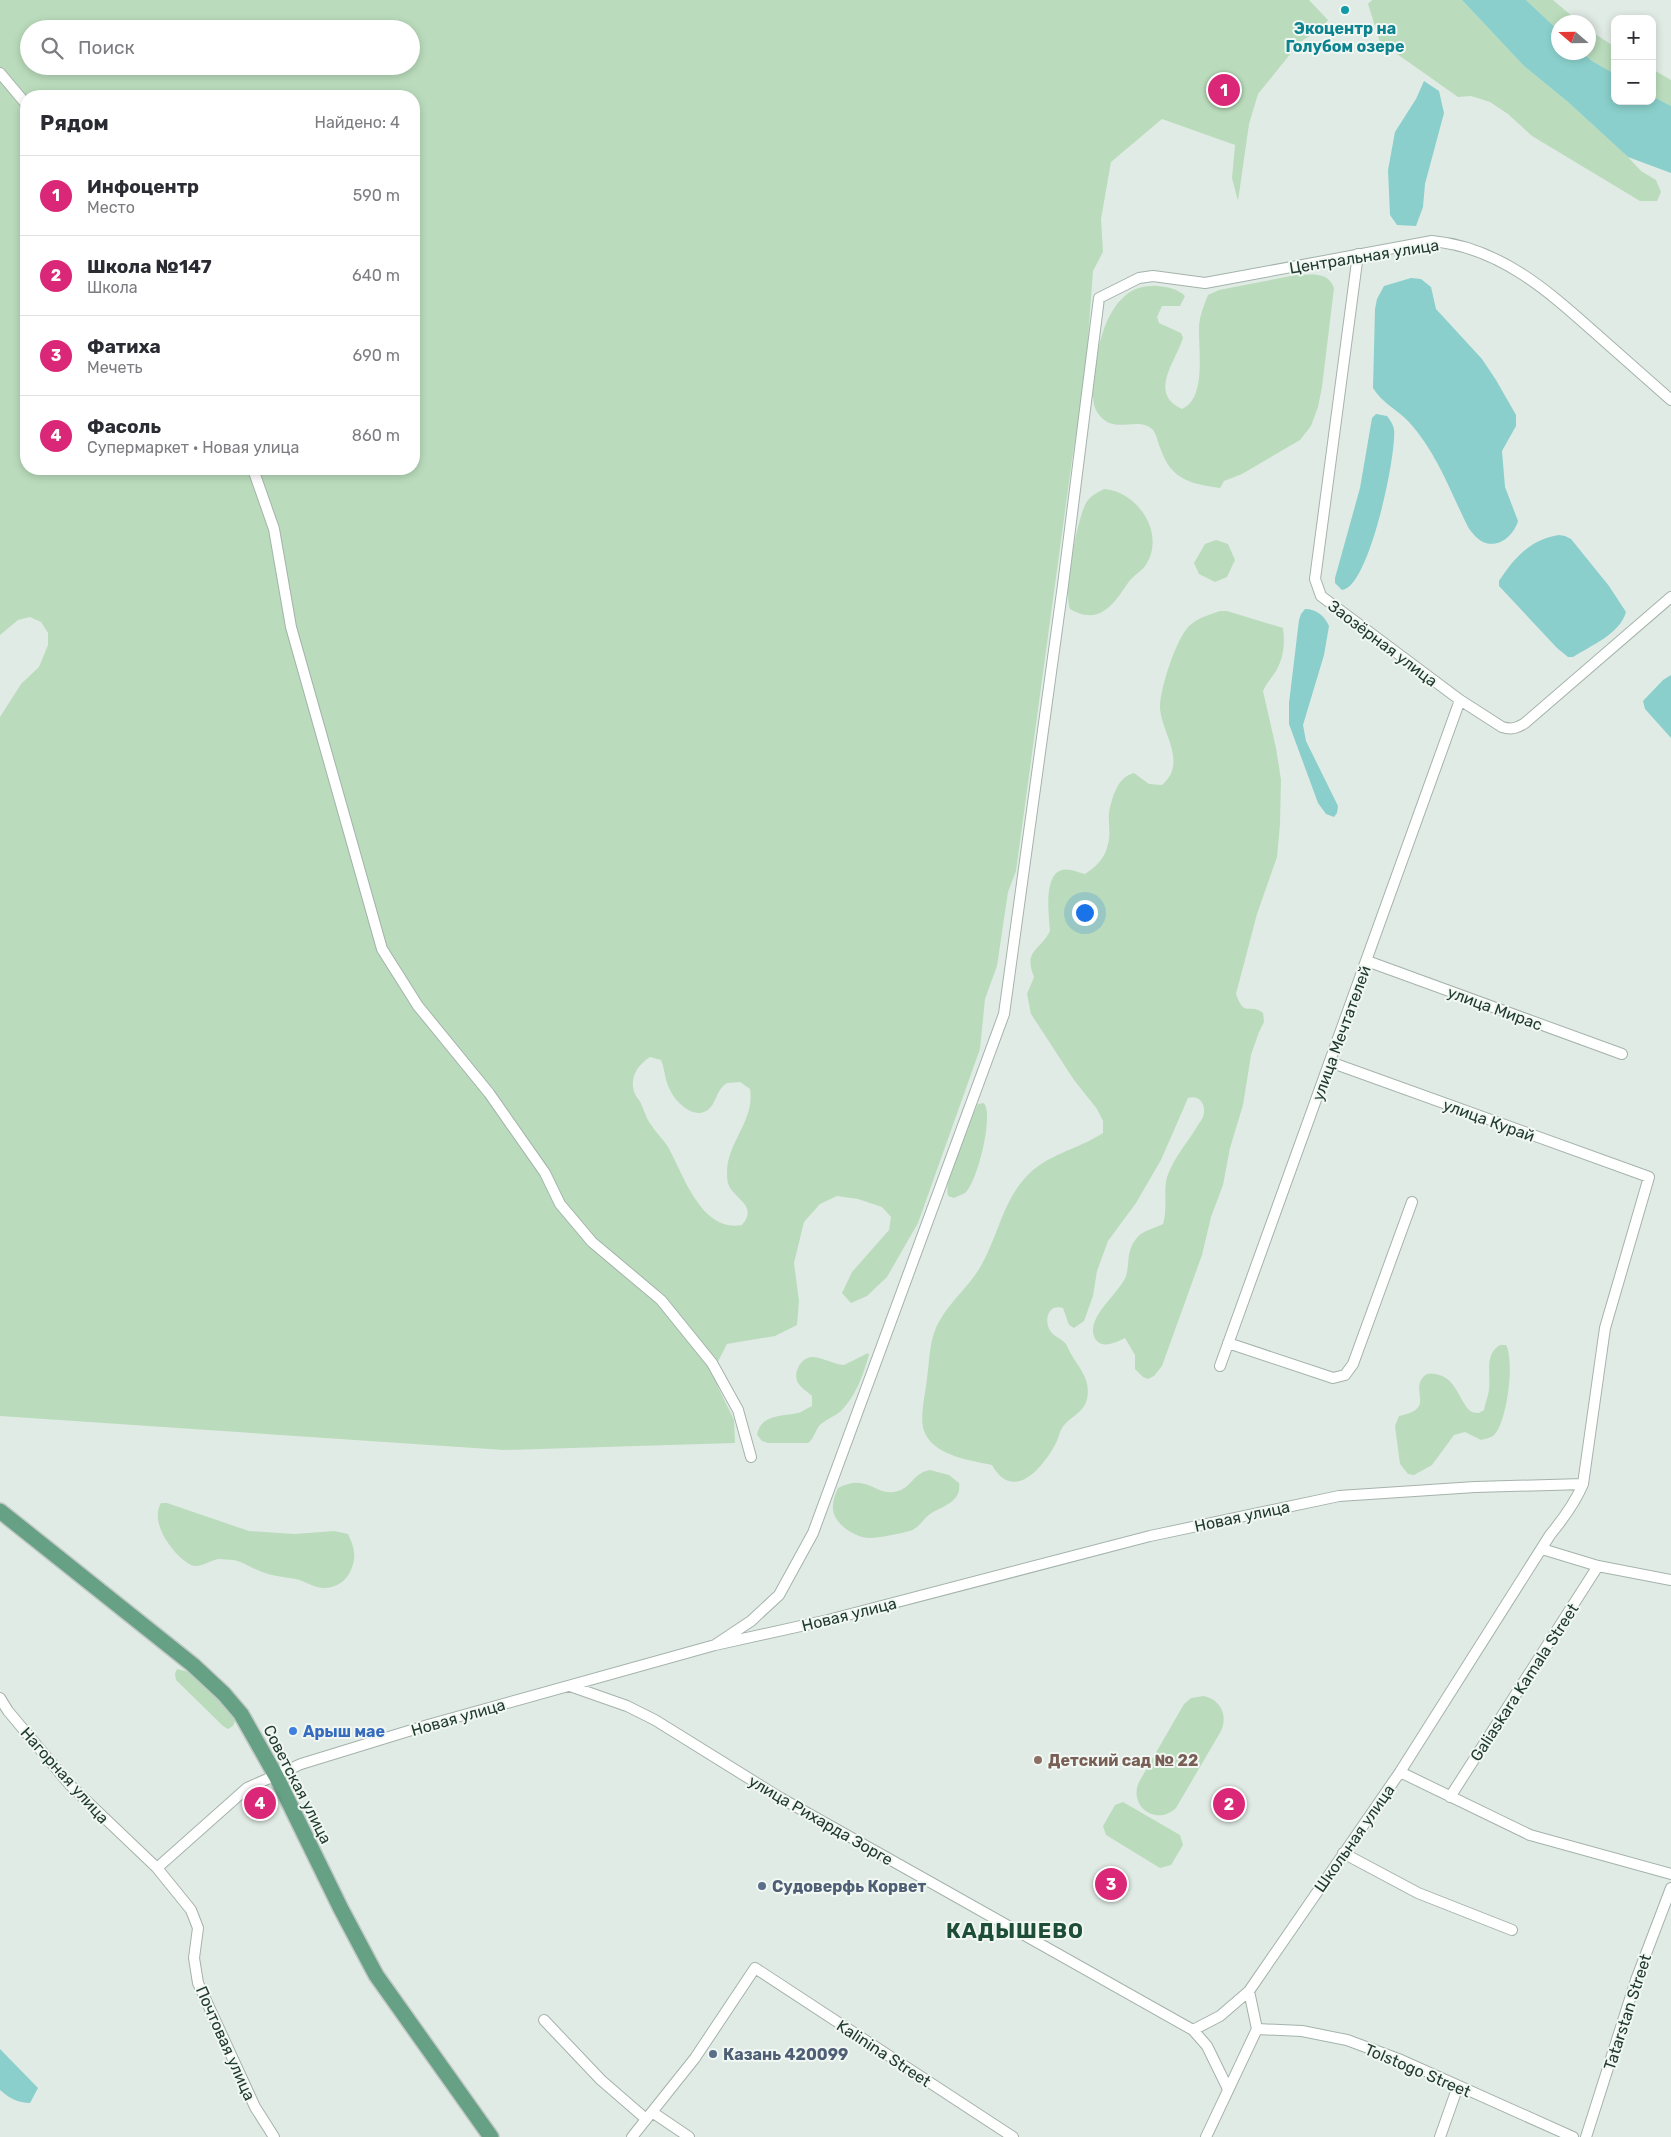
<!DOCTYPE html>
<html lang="ru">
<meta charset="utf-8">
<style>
body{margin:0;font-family:Rubik,sans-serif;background:#f2f2f3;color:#2b2b33}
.controls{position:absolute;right:15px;top:15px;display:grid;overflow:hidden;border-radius:10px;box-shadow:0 2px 8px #0003}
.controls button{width:45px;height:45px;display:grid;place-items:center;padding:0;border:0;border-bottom:1px solid #e1e1e2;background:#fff;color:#2b2b33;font:25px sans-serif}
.compass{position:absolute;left:1551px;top:15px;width:45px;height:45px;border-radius:50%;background:#fff;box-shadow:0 2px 8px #0003;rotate:290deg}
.you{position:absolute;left:1084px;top:912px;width:18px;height:18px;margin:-12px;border:4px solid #fff;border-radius:50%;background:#1a73e8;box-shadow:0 0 0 8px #1a73e833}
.badge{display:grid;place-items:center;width:32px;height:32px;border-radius:50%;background:#db2777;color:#fff;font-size:16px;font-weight:700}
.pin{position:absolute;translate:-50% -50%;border:2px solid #fff;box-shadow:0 1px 5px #0006}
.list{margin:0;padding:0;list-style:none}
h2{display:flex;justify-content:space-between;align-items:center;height:65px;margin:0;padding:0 20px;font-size:21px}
h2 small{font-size:16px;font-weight:400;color:#7c7c81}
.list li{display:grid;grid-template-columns:32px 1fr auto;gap:15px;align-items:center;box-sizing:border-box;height:80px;padding:0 20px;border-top:1px solid #e1e1e2}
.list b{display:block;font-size:19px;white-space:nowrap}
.list p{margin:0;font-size:16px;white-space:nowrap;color:#7c7c81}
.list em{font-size:16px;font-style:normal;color:#7c7c81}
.icon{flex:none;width:28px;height:28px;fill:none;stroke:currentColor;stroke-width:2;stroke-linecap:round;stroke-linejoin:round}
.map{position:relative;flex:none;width:1671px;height:2137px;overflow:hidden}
.search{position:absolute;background:#fff;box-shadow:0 2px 8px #0003;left:20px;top:20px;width:400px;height:55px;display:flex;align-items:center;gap:12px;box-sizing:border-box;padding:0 18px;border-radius:28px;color:#7c7c81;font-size:19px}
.panel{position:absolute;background:#fff;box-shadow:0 2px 8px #0003;left:20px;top:90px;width:400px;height:385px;border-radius:20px}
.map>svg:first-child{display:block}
.green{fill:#badcbc;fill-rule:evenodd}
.water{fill:#8acfcb}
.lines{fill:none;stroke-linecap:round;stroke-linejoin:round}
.street-casing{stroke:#a4b3ab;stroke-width:12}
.primary-casing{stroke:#c1c8c5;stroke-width:18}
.street{stroke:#fff;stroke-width:10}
.primary{stroke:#66a085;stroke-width:15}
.culture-dot{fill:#0f9aa8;stroke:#f1f8f3;stroke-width:2}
.shop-dot{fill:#3f7fe0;stroke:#f1f8f3;stroke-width:2}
.education-dot{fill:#8d6e63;stroke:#f1f8f3;stroke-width:2}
.service-dot{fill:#5c6f8a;stroke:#f1f8f3;stroke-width:2}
.labels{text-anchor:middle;stroke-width:4;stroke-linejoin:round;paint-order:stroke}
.culture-label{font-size:16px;font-weight:bold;fill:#0d838f;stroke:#f1f8f3}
.street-label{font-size:16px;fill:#223b2f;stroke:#f1f8f3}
.shop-label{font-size:16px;font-weight:bold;fill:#366cbe;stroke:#f1f8f3;text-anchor:start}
.education-label{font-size:16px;font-weight:bold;fill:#785e54;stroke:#f1f8f3;text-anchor:start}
.service-label{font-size:16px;font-weight:bold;fill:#4e5e75;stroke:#f1f8f3;text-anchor:start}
.district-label{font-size:21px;font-weight:bold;letter-spacing:1px;fill:#1e4d38;stroke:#f1f8f3}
</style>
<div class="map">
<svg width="1671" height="2137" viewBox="0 0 1671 2137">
<rect width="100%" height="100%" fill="#e1ebe5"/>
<path class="green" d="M0,0H1309L1328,20L1320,30L1300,42L1258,94L1249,124L1238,201L1232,178L1235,145L1162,119L1111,162L1101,219L1103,252L1093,271L1085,381L1072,460L1016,871L1008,892L997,966L985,999L980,1049L918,1223L887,1277L867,1296L851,1303L842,1293L852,1272L889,1230L891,1217L882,1207L858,1199L837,1196L820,1204L804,1222L794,1263L799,1301L797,1325L775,1336L727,1344L714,1369L718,1387L734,1420L735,1443L504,1450L0,1416V717L21,684L39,667L48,645V633L41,622L30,617L18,620L0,635ZM29,29H411V66H29ZM26,96H414V469H26ZM650,1057L661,1060C665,1070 665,1081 670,1090C676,1103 696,1122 710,1108C717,1100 717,1089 727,1083L740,1082L750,1089C755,1120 728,1141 727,1171C727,1176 727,1182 729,1186C736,1200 758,1206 742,1225C701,1233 683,1173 668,1147C664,1140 657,1134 652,1126C647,1120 645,1113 642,1106C641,1102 638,1099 636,1096C628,1080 636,1066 650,1057Z
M1372,0H1462L1524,66L1568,102L1628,157L1641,171L1656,180L1661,192L1657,201H1640L1532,136L1508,114L1490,102L1471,96L1458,97L1380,42L1368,4Z
M1526,0H1553L1579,22H1558V30Z
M1589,30L1615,47V74L1592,61L1583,53L1588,52Z
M1652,69L1671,80V106L1652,96Z
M1296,275C1311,275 1328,271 1334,288L1322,387L1318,407L1311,426L1300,440L1242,474L1224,481L1220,488C1192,484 1171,480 1161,450C1158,444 1157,434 1152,429C1136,415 1113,437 1097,412C1086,395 1099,337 1108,319C1112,311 1118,301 1126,295C1134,288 1147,285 1158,286C1168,287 1178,289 1185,296L1180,306H1162L1157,317L1159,323L1181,333L1183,338C1175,363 1148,393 1182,409C1207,399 1198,348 1199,325C1200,315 1204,305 1208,295L1219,290Z
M1104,489C1137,491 1165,532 1147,563C1143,571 1133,575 1128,583C1113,605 1099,626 1070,609C1063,594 1077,519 1086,503C1090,496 1098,492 1104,489Z
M1216,540L1228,544L1235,560L1227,577L1215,582L1199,574L1194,563L1205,544Z
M1220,611H1227L1283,628C1285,643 1284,657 1276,671C1272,678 1266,683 1263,691L1276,748L1281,780L1280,824L1277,857L1257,914L1236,994C1245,1019 1249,1002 1263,1013L1264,1022L1259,1032L1251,1055L1243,1105L1230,1148L1223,1185L1211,1217L1202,1255L1162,1366L1154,1376L1148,1379L1143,1377L1135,1369V1355L1125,1338C1117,1342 1103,1349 1096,1340C1082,1320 1120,1293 1126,1276C1130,1263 1126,1251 1136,1239C1141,1231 1155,1228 1163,1224C1168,1208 1163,1192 1167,1177C1173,1160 1185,1145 1195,1130C1197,1126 1201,1121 1203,1117C1207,1106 1200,1094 1188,1098L1161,1160L1136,1203L1108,1241L1097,1271L1093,1296L1084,1321L1074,1328L1069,1325L1063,1308C1048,1303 1043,1321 1051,1332C1055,1337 1062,1339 1066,1344C1068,1347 1069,1351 1071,1354C1080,1369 1091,1380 1087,1399C1084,1413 1069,1417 1062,1428C1059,1433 1058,1440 1055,1445C1041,1470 1013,1502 992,1465C969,1460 934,1456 924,1431C919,1418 926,1391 927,1378C930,1357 929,1338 940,1320C952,1299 972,1284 983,1262C998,1234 1003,1202 1025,1178C1046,1154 1077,1150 1103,1133V1121L1097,1109L1074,1080L1031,1014L1027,994L1034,977C1023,950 1040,951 1050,931C1049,916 1043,875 1062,870C1069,868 1078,872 1085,874C1097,866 1105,858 1108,844C1111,834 1108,823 1109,813C1112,798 1117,777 1134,773L1149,784L1162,785C1188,763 1162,733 1160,709C1159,691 1176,639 1189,626C1198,618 1208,615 1220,611Z
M984,1103C994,1116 977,1183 965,1193C962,1195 957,1196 954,1198L948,1196C943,1178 967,1129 975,1110L978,1104Z
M1500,1345H1506C1515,1360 1507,1425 1493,1436C1490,1438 1484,1439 1481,1440L1465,1432L1454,1435L1432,1465L1414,1475L1408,1474L1400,1464L1395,1426L1399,1416C1437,1408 1409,1392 1424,1376C1427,1373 1431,1373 1435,1374C1455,1377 1457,1395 1468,1409C1471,1412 1474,1413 1479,1413L1484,1410C1485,1403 1488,1397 1489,1390C1491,1374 1484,1354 1500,1345Z
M868,1353L869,1355C863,1375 856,1396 841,1411C835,1416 827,1419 821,1424C815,1429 815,1438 808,1443H768L762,1441L757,1435C760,1413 785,1417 801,1412C804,1410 808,1408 812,1406V1396C808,1392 801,1388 798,1383C792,1373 802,1356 813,1357C824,1358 833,1364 844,1365Z
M930,1470L949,1475L959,1483C962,1502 943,1506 930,1514C923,1519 919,1528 910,1531C898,1534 883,1537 871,1538C857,1539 835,1525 833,1510C832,1502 835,1495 838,1488C869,1472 875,1498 898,1491C912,1487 913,1473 930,1470Z
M161,1503H167L249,1531L294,1534L334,1531L348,1534C354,1547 357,1556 351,1570C346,1583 331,1591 317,1587C309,1585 303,1580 295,1579C285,1577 272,1576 262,1572C253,1569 243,1562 234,1560C229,1560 223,1559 219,1559C209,1560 199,1570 189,1564C173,1554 149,1523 161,1503Z
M177,1669L189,1672L230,1710L235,1721L233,1726L228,1729L223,1726L176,1680L175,1674Z
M1204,1696C1221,1700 1228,1715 1221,1731L1176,1808C1156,1827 1128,1806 1139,1782L1184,1704L1191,1698Z
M1123,1802L1180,1835L1183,1845L1171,1865L1160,1868L1106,1835L1103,1826L1115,1805Z"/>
<path class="water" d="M1462,0H1526L1558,30V52L1583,53L1592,61L1615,74V101H1652V96L1671,106V173L1628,157L1568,102L1524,66Z
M1424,81L1439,91L1444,113L1425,184L1423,207L1416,226L1397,225L1390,215L1388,170L1395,132L1416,99Z
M1411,278L1421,279L1431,287L1436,309L1482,359L1496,380L1516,415V426L1502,451L1505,487L1518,521C1514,535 1499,549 1483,542C1477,539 1472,533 1468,527C1450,491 1437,453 1409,422C1398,410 1382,403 1373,388L1375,309L1377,299L1384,286Z
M1376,414L1387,416C1390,420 1393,424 1394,429C1397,454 1369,588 1342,590L1335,583V578L1360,488L1372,418Z
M1559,535L1565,536L1571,539L1609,586L1626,612C1620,634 1590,646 1573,657H1568L1557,648L1499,586V581C1514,558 1531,539 1559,535Z
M1305,609C1316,609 1325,616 1329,626L1324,655L1303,725L1306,741L1338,806L1337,813L1334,817L1326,814L1318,803L1289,724V703L1299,620L1301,614Z
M1671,675V738L1645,709L1643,701L1663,680Z
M0,2049L38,2088L30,2103C18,2103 9,2098 0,2090Z"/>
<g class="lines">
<g class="street-casing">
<path id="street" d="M0,73L26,104
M1358,254L1315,579L1321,596L1460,700L1502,727C1512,730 1517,728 1525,723L1671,597
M253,469L274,529L291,627L382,949L418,1006L489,1093L545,1173L560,1204L592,1242L661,1300L712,1363L738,1410L751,1457
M1367,961L1622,1054
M1228,1343L1333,1378L1345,1375L1353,1364L1412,1202
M1220,1366L1460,700
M1542,1549L1598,1566L1671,1580
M715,1645L751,1621L779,1595L813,1533L1004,1014L1063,585L1099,298L1139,278L1153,276L1205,283L1432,241C1498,247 1546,289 1593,331C1619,354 1645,377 1671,400
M570,1686L627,1706L655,1720L779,1797L1193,2030L1207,2046L1228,2089
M0,1698L8,1711L70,1785L157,1868L191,1910L198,1928L194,1958L198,1983L255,2107L274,2137
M1400,1772L1530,1835L1671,1874
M1450,1797L1598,1566
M1343,1853L1418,1893L1512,1930
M157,1868L247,1788L301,1764L428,1725L715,1645L828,1620L1150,1536L1339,1496L1475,1487L1583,1484
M544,2020L601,2080L646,2119
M1257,2029L1302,2031L1347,2040L1401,2060L1573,2137
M1193,2030L1220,2016L1249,1991
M652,2112L689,2137
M632,2137L695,2058L755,1968L1013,2137
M1206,2137L1257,2029L1249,1991L1400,1772L1550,1535C1564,1518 1575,1503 1583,1484L1605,1328L1649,1177L1330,1062
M1440,2137L1458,2086
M1586,2137L1636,1980L1671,1888"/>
</g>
<g class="primary-casing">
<path id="primary" d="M0,1511L193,1665L224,1694L241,1714L276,1776L341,1909L376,1975L491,2137"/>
</g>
<use href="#street" class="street"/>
<use href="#primary" class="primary"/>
</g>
<circle class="culture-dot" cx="1345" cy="10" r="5"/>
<circle class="shop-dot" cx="293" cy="1731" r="5"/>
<circle class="education-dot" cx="1038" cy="1760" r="5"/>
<g class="service-dot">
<circle cx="762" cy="1886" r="5"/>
<circle cx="713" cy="2054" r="5"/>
</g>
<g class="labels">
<g class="culture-label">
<text x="1345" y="34">Экоцентр на<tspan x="1345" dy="18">Голубом озере</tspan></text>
</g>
<g class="street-label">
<text transform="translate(1364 256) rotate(-9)" y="6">Центральная улица</text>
<text transform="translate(1383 643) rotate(37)" y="6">Заозёрная улица</text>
<text transform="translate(1495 1008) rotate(20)" y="6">улица Мирас</text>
<text transform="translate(1341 1033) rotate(-70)" y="6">улица Мечтателей</text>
<text transform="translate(1489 1120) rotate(20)" y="6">улица Курай</text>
<text transform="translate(1242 1516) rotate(-12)" y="6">Новая улица</text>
<text transform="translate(849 1614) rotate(-14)" y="6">Новая улица</text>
<text transform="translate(1524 1682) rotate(-57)" y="6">Galiaskara Kamala Street</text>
<text transform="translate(458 1717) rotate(-16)" y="6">Новая улица</text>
<text transform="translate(65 1775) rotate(48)" y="6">Нагорная улица</text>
<text transform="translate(298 1784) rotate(63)" y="6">Советская улица</text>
<text transform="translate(821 1820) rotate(30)" y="6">улица Рихарда Зорге</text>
<text transform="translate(1354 1838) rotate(-55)" y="6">Школьная улица</text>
<text transform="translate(1627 2012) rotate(-72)" y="6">Tatarstan Street</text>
<text transform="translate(226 2043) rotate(66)" y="6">Почтовая улица</text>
<text transform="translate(884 2053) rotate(33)" y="6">Kalinina Street</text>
<text transform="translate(1418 2070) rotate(23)" y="6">Tolstogo Street</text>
</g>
<g class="shop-label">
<text x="303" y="1737">Арыш мае</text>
</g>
<g class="education-label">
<text x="1048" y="1766">Детский сад № 22</text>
</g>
<g class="service-label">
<text x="772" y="1892">Судоверфь Корвет</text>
<text x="723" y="2060">Казань 420099</text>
</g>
<g class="district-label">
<text x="1015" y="1938">КАДЫШЕВО</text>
</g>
</g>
</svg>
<div class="controls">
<button>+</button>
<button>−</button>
</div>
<svg class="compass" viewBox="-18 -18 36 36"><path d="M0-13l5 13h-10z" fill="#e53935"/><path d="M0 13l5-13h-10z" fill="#7c7c81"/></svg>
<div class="you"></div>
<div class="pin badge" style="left:1224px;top:90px">1</div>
<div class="pin badge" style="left:1229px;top:1804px">2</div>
<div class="pin badge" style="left:1111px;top:1884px">3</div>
<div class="pin badge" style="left:260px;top:1803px">4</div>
<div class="search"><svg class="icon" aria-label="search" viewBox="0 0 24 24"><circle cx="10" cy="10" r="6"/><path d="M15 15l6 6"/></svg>Поиск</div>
<section class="panel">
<h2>Рядом<small>Найдено: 4</small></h2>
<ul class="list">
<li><span class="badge">1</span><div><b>Инфоцентр</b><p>Место</p></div><em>590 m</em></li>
<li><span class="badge">2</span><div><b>Школа №147</b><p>Школа</p></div><em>640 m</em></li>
<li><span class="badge">3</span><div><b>Фатиха</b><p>Мечеть</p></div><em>690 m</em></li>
<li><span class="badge">4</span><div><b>Фасоль</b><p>Супермаркет · Новая улица</p></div><em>860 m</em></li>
</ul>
</section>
</div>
